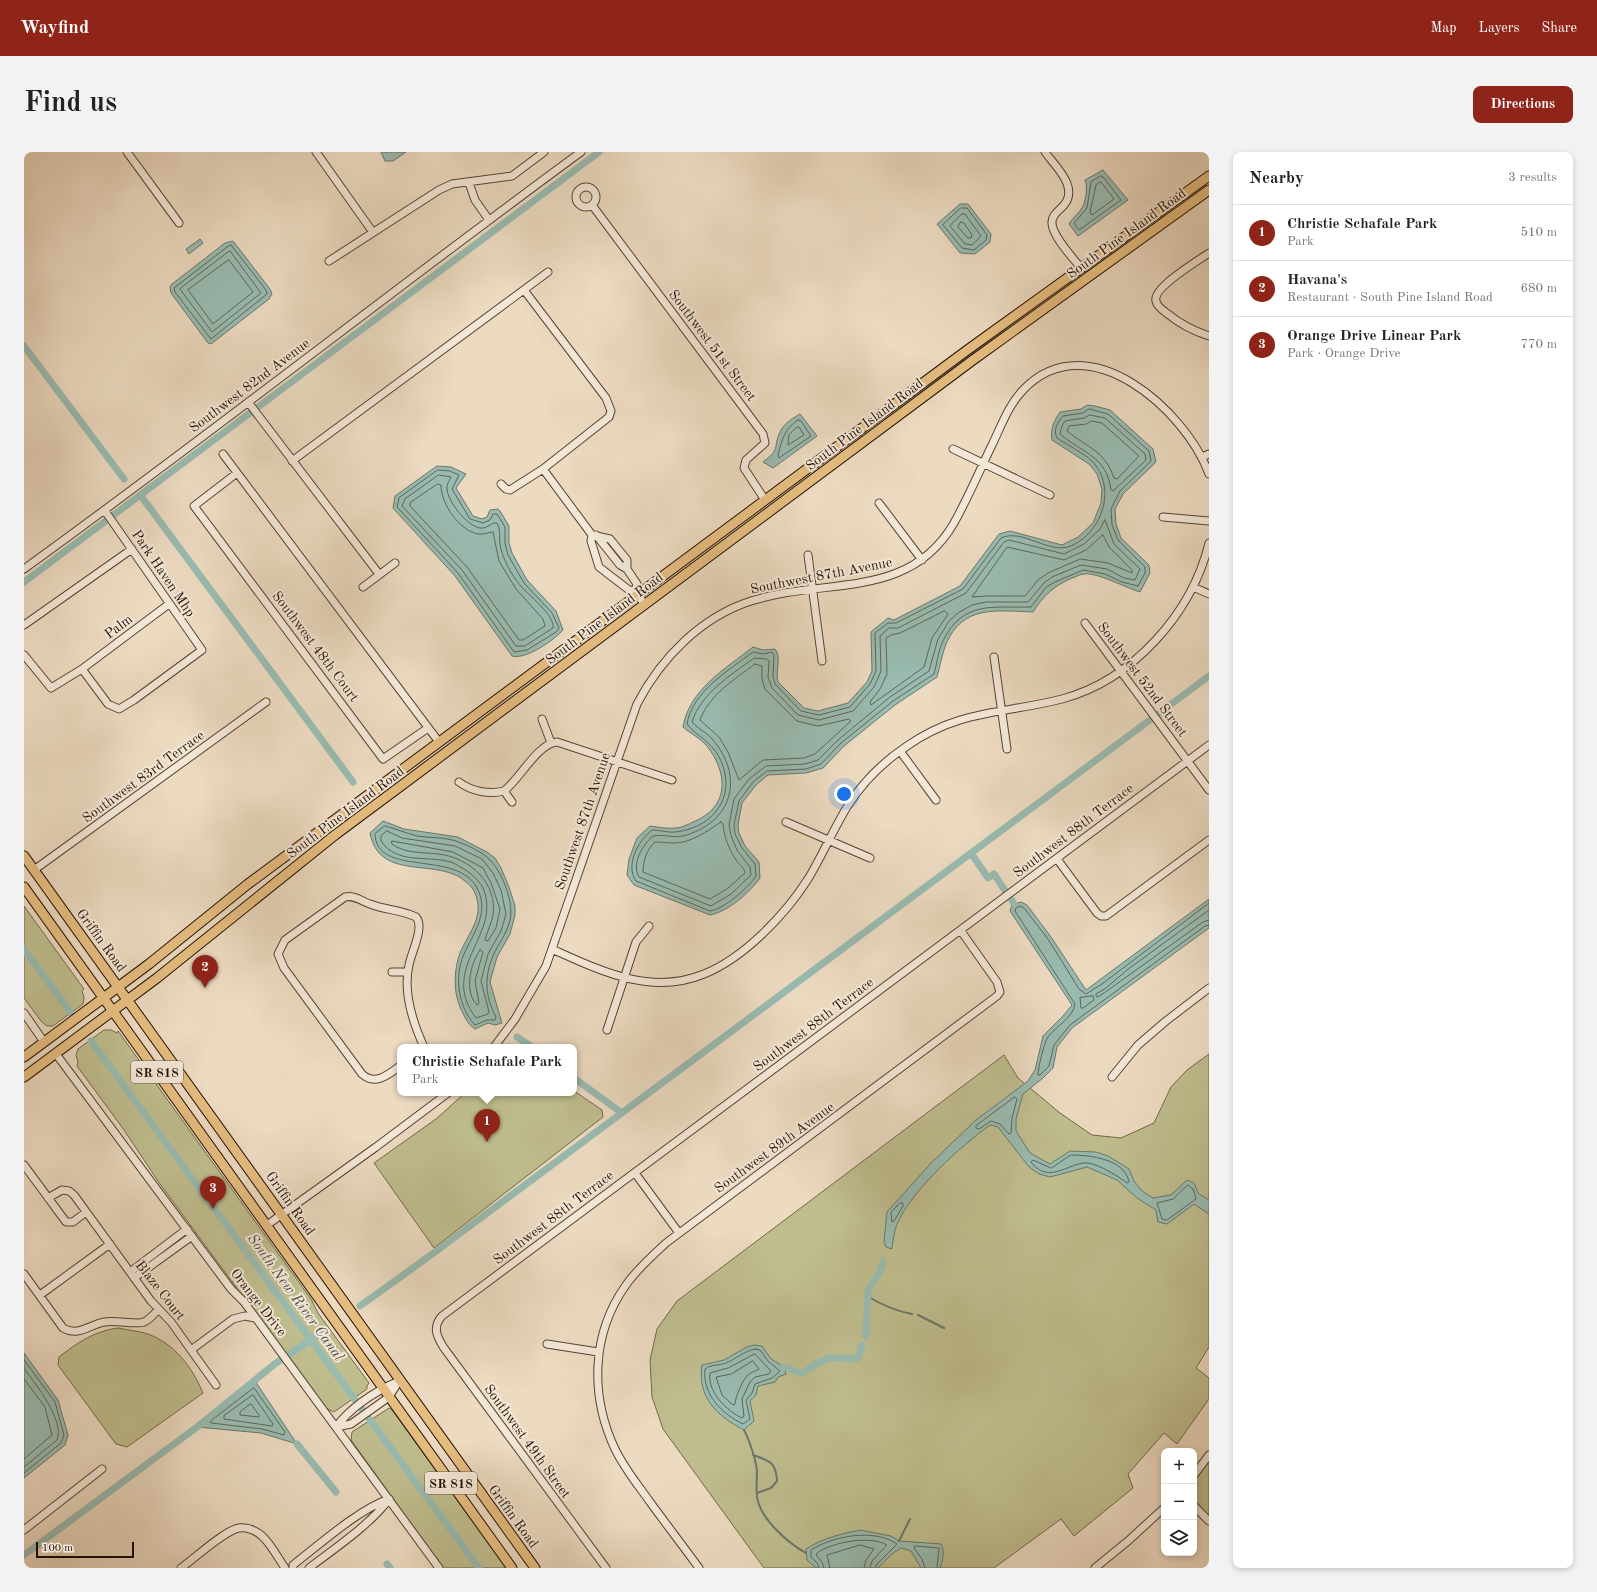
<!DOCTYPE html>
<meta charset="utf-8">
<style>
body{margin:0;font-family:"Old Standard TT",serif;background:#f2f2f2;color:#222}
.controls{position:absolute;right:12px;bottom:12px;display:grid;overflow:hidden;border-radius:8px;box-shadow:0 2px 6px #0003}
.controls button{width:36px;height:36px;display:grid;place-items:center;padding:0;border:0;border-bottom:1px solid #e0e0e0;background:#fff;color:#222;font:20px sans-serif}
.scale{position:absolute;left:12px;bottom:10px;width:98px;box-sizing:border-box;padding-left:4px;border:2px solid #241203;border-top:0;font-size:11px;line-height:14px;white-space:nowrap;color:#241203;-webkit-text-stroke:3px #f3e7d7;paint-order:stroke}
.you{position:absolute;left:820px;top:642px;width:14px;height:14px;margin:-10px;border:3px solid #fff;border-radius:50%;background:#1a73e8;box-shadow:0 0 0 6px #1a73e833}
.badge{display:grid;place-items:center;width:26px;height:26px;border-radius:50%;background:#8f2418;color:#fff;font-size:13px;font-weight:700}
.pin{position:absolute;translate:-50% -33px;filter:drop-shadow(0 1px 2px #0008)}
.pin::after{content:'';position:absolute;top:21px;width:14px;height:12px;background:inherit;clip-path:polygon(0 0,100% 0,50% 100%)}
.popup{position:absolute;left:373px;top:892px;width:180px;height:52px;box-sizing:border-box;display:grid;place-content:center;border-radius:8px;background:#fff;filter:drop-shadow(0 1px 3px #0005);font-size:13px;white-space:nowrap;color:#767676}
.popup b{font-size:15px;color:#222}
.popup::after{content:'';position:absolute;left:50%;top:100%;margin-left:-8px;border:8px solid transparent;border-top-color:#fff}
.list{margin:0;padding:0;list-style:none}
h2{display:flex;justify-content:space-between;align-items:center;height:52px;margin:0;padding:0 16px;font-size:17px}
h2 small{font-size:13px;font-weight:400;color:#767676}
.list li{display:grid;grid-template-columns:26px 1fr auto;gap:12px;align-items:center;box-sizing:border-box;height:56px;padding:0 16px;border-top:1px solid #e0e0e0}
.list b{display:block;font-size:15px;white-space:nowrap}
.list p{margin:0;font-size:13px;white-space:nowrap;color:#767676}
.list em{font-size:13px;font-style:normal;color:#767676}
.icon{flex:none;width:22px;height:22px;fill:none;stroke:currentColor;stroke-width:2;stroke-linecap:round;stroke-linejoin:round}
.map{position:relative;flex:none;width:1185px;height:1416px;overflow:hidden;border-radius:8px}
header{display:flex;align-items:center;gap:24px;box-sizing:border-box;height:56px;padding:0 20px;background:#8f2418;color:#fff}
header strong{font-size:19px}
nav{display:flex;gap:22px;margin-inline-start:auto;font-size:14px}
.intro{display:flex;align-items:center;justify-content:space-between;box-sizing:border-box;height:96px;padding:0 24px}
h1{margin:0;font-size:28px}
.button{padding:10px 18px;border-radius:8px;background:#8f2418;color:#fff;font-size:14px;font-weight:700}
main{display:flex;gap:24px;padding:0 24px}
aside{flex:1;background:#fff;border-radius:8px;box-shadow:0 2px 6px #0003}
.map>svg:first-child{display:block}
.green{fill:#bfbd8e;stroke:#726848}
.water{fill:#99bbb0;stroke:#6a776b}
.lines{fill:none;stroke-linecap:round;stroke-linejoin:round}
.shore{stroke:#5e665a;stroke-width:1}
.stream{stroke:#6a776b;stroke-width:2}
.canal{stroke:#99bbb0;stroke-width:7}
.minor-casing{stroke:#564432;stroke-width:9}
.major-casing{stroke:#241203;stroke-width:11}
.minor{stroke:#f3e7d7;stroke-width:7}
.major{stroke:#e6bd80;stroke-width:9}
.labels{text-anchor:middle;stroke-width:4;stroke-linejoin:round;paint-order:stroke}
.shield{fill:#f3e7d7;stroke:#625243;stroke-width:1}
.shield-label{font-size:13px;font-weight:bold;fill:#241203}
.street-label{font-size:14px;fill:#241203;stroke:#f3e7d7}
.water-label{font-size:15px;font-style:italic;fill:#4d4d40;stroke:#f3e7d7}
</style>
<header>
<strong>Wayfind</strong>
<nav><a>Map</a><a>Layers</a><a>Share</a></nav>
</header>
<div class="intro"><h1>Find us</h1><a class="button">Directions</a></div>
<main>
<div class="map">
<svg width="1185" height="1416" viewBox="0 0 1185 1416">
<rect width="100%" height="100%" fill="#ecdac1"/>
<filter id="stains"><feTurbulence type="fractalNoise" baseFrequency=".005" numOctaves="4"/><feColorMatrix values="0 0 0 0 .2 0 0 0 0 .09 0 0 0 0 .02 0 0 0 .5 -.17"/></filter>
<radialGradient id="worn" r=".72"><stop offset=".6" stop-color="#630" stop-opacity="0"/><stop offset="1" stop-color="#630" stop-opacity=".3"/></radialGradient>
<path class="green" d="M0,754L60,837L58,839L60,845L59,852L29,874H23L17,869L0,846Z
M80,878H87L93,881L94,879L287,1147L294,1161L345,1231L343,1234V1237L310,1260L301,1256L136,1032L100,978L53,914L54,910L52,903L54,897Z
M1185,902V1195L1172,1216L1185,1226V1247L1153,1292L1140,1281L1104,1322L1109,1336L1050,1384L1037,1367L970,1416H740L639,1277L628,1245L626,1208L633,1177L653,1149L980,903L994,926L1036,961L1068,983L1097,986L1130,971L1147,935L1163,918Z
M550,939L578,958L579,965L410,1096L350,1011L412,967L441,941H550Z
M94,1176C103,1178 115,1179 124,1182C151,1192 168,1215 179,1241L103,1295L92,1292L34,1213L35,1205C53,1191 70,1179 94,1176Z
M365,1256L368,1258L482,1416H419L327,1288L328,1280Z
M1185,1309V1364L1170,1348V1328Z"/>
<path class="water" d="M357,0H382L369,9H361Z
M1079,18L1104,48L1054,84L1045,72C1049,65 1056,61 1059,54C1062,47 1064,35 1061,28Z
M936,52H944L967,82L966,90L951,102L936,101L913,72Z
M176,87L179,91L165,102L162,97Z
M209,89L246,137L248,142L245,147L187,192L184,191L147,141L146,135L148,132L201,91Z
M1063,253L1071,254L1086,258L1129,297L1132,310L1099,342L1091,357L1092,372L1097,386L1125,413L1126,421L1116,440C1102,436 1073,420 1060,422C1056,422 1052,425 1048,426C1030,434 1020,443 1009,460C974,459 939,452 922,492C918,502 916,514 913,525L871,553L820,594L799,616L782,621L744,623L732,633L718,651L714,673L715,681L721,694L735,710L736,726C725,741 705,759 686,763L610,733L603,723L605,707L613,686L626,674C634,675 643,677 651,676C657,676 663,673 669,670C705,656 705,622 683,594C677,587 666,581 659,575C665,538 701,517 729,495L739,498L751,497C758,504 751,520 754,530L780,556L794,559L824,551L843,530L848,519L847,480L864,466L870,468L936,434L975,382L986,379L1038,393L1054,385L1069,371L1077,351L1078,337L1073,322L1065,312L1028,288C1026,277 1030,269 1036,260L1057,257Z
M776,262L793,284L749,316L739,310C758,296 748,295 757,278C761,271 769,266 776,262Z
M413,314L427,315L442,322L432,336L449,364L458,367L463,365L466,358L474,357L476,359L485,374V391L488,401L503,428L532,459L539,478C530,488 502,508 488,504L431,424L369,356L371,344Z
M359,669L380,677L434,685L463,700L471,706L477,716L485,735L491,754V763L486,782L473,805L466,830L478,871L471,873L464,871L451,877C443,872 440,863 436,855C429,838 430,818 436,801C445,780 462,763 450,739C447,733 442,730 437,726C407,707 355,728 346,681Z
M1185,747V776L1048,876L1033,895L1029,916L1019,926L999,942L992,967V979L1006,1001L1026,1012L1046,999L1072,1000L1084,1004L1105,1017L1110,1029L1118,1039L1129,1046L1147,1043L1163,1028L1170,1031L1174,1041L1185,1048V1062L1170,1052L1143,1072L1134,1070L1132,1058L1113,1046L1093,1028L1063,1015L1026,1025L1015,1022L1005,1015L974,975L966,973C936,995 890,1036 874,1070C870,1079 869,1088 868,1097L862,1095L860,1089L863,1060L907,1011L952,968L1004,929L1011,918L1019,884L1039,864L1048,853L986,759L988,753L997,750L1003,753L1027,785L1062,838Z
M730,1193L738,1194L747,1207L760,1215L762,1222L754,1225L751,1230L734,1234L732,1243L726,1249L730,1269L720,1278C693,1264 673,1245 678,1213L700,1208L723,1195Z
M0,1201L34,1248L44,1283L41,1293L0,1326Z
M231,1229L273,1292L237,1281L173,1275Z
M836,1378L867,1384L875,1389L917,1392C921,1398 919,1409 916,1416H897L887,1399L877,1396L868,1402L854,1416H792L783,1408L782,1397C799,1386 817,1382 836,1378Z"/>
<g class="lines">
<path class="shore" d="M1077,24L1079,25L1097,48L1055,78L1050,71L1063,56L1067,30Z
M1077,30L1090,47L1068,63L1066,60L1072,33Z
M937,56H943L963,83L962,88L950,98L938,96L919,73Z
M938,62H941L957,84L948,93L941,92L926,74Z
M937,70L940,71L948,83L947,86H944L934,75Z
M207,93L242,138L243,142L187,187L151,140L150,136L203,95Z
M206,99L237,141L188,180L156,137Z
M205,108L229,140L189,172L164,138Z
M1065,257L1084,262L1125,299L1127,309L1096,339L1087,357L1088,373L1094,388L1121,415V421L1114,434L1098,430L1081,422L1059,418L1031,430L1022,435L1007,455C969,456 939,448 919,489C914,499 913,512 910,522L869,549L817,591L797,612L782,617L743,619L729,630L715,649L710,673L711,682L718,696L731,712L732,724C724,736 700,757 686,759L612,729C601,713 614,689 628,678C636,678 645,681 652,680C692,675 714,641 695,605C686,588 673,585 663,572C668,540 705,518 729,500L739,502L748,500L750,503L749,525L751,532L777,559L795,563L826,555L846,532L852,519L851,481L864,471H872L939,437L977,386C999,376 1025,403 1047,394C1079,380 1093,335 1068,309C1061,302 1042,292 1033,286C1029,278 1033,271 1039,264L1059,261Z
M1066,263L1081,266L1121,302L1122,308L1089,339L1087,338C1083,304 1058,301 1036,282L1038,274L1041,269L1060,266Z
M774,268L777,269L787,284L755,306L754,303C758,288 760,277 774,268Z
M1068,269L1078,271L1115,304L1093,327L1090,326C1081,299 1064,296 1043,279L1045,274L1062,272Z
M773,275H775L780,283L764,293L765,283Z
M414,318L426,319L435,323L428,337L446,367L459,371L466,368L469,362H473L481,375V391L484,403L500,431L528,461L535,476L532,480L503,498L490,500L434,421L373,355L375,346Z
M415,323L427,325C426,329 422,332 423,337C424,350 443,374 456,376C463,377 468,370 473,371C477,378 475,384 476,392C478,406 487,422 496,433C504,443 531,463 529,476L501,494H492L438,418L378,354L381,347Z
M414,332L417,333C417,352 435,378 454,382C460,383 465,380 469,380L475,409L492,437L519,467L521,474L499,488H495L443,415L386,354V351Z
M1081,368L1090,392L1116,417L1111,428L1100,426L1083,417L1057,413L1028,425L1020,431L1004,450H962L948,453L934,461L925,469L914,487L905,519L866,545L814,588L794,608L781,612L742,614L725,627L710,647L705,673L707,684L713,698L726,715L727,723L707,742L687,754L615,725C607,712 619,692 629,684C639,682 649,686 659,684C708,671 721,626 689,588C684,581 674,577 668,570C677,541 707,523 730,506L743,507L745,509L744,525L748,536L774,563L795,568L829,559L850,535L857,519L856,484L865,476H874L942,441L980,390L985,388L1040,402L1060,392L1076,377Z
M1079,383L1085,395L1108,418V421L1084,411L1056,407L1024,421L1014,428L1001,444H964L948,445L983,395L1040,408L1062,398Z
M921,459L924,462L908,486L900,515L847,553L846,550L856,537L863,522L862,486L867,483L876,481Z
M731,512L738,514V527L741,537L773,569L794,574L825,567L827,569L791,602L780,606L739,608L715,628L704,600L695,585L676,568C685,543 711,527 731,512Z
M697,670L699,672C700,685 705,697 712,708C715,713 720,715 721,721L703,737L686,747L619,720C619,709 623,697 631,690C638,690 644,691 650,691C668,691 683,679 697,670Z
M361,674C372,677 382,681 393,684C406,686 420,685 432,689C443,693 459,700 467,709C479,722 490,751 486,768C483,782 474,792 469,804C460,825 461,845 472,865L471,868H463L451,873C434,855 430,824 440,802C450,780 466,760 453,736C433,697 352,726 351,682Z
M363,679L378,686L431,694L458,707L469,721L477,738L482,762L477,779L464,802L457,829L465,860L464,862L452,866C413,815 481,781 458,734C454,728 449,723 443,719C438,716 432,712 427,710C403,703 373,713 357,689V684Z
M368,689L429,700L459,716L467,731L476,757L472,776L464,789L461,788C463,780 467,772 469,764C474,731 446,706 415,702C399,700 381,702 368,692Z
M1185,751L1078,832L1062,842L1055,837L1024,787L1000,756L996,754L992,756L991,759L1051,852C1049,866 1032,874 1024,885C1020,890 1014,917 1014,923H1016L1025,914L1030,893L1046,873L1181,774L1185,773
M1185,758L1103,818L1082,836L1072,842V844L1074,845L1080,841L1179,770L1185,768
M456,798L459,800L451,829L455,851L453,853C440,840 446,812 456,798Z
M1069,844L1070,848L1059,856H1057L1056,846Z
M991,945L993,947L988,966L987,981L985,982L976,972L967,969L955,977L952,976V974Z
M1047,1003C1066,1003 1101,1007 1105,1030L1103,1031C1094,1024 1076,1013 1064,1011C1047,1009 1025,1034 1007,1010L1009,1008L1027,1016Z
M1164,1033L1169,1037L1172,1047L1143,1068L1138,1067L1133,1051L1149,1047Z
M876,1051H879V1054L870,1069L868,1070L867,1061Z
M731,1197L736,1198L744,1209L756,1219L748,1226L731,1232L728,1241L722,1248L726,1267L719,1272C698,1262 678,1242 681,1217C687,1212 695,1214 702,1211C712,1207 720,1199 731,1197Z
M731,1202L747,1219L745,1222L731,1225L726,1230L718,1247L720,1264L718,1266C703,1259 683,1240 686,1221L704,1216Z
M0,1208L31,1250L40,1283L37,1291L0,1321
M729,1209L735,1217C732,1219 727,1220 724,1223C719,1227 711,1246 711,1252L709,1253L698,1243L692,1225L707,1222Z
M0,1216C11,1232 41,1268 33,1288L0,1315
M0,1227L21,1255L28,1283L0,1307
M230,1236L261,1280L260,1283L238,1277L187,1271V1269Z
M229,1243L249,1272L248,1274L200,1267V1264Z
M227,1252L235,1263V1265L216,1263V1260Z
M794,1416V1412L787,1405V1398C809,1384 850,1376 873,1392L853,1412L851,1416
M800,1416L798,1410L792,1403L793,1401C809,1390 845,1383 863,1393L848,1409L846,1416
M806,1416L803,1403L836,1393L850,1397L842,1408L840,1416
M901,1416L898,1407L890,1396L891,1394L915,1396L913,1416"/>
<path class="stream" d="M843,1144C858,1153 871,1159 888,1162
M894,1163L920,1176
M720,1278C725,1287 732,1308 733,1319C733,1327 732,1335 733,1344C735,1366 764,1391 782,1401
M729,1303C746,1309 752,1310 753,1329L747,1336L733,1341
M875,1389L886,1367"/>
<path class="canal" d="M0,194L100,327
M117,344L329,630
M0,430L575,0
M947,701L964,726L970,722L982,740
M987,747L990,752
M0,797L47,861
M493,885L508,895
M67,889L455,1416
M550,926L598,961
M336,1154L411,1100L1185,524
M842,1184L844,1139L856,1119L859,1110
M760,1215L778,1221C787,1216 795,1208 806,1206C815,1205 824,1208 834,1206L838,1193
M273,1292L312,1340
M0,1403L173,1275L252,1211L300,1179
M363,1412L366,1416"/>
<g class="minor-casing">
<path id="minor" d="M103,0L155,71
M292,0L348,79
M1021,0C1031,14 1055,35 1040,53C1036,58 1028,62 1028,70C1027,83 1049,106 1057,116
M445,31L451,48L465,68
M552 45a10 10 0 1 1 20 0a10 10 0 1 1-20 0Z
M568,53L739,282L741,291L722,308L720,316L741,348
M1185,101C1175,108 1128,136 1132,149C1133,155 1140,159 1144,162C1157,173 1170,179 1185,184
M305,109L415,38L428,32L488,24L520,0
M224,250L355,422
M929,297L1026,343
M199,302L415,590
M1178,305L1185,302
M268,309L524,120
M519,317L568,383L567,389L575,415L605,438L611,439L621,453
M213,321L170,354L359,607L404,576
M477,332L482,337L486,338L519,317L585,265L587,259L582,246L500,138
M855,351L898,408
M1139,365L1185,369
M568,383L586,387L603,408V417L613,432L611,439
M572,383L596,413L603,417
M784,403L798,509
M0,417C188,281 370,137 557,0
M339,435L371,411
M1169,435L1185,442
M1061,471L1185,638
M0,473L108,397
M0,503L27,536L58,517L145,452
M970,505L983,597
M58,517L84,552L95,557L110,548L178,498L81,359
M518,567L527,591
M876,599L912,648
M435,630C447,639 465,643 480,639C496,627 513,592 533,590L648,628
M480,639L488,650
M762,670L846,706
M1033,707L1073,761L1077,764H1082L1185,688
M10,718L242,550
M528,797C577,819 627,844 680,822C720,806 761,763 784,727C798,704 809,678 823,655C838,631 859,610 883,594C936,557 980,562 1038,547C1109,528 1168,461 1185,391
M368,820H383
M0,861L20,890
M583,878L612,790L625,774
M470,895L491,867L522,814L613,552C637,506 677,465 727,449C801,425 885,449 930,371C944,346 955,320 967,295C977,275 984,253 1000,237C1065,171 1162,259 1185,322
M32,902L207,1137L220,1150L415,1416
M376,914C364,923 351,934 338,922L260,816L254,802L261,788L321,745C331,743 337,749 346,752C361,758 378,758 392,765C401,775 387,801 385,813C379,839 389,871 400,895
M1088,925L1114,893L1142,869L1185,836
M0,1013L42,1070H49L62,1060
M611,1021L655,1081
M24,1046L38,1038L45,1039L50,1043L127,1149L147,1170L192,1233
M243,1073L352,995L424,941
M106,1120L163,1077
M0,1122L39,1176C54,1185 65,1173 80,1170C91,1168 114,1173 120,1170C125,1168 130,1162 134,1158
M110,1126L168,1084
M16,1143L86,1092
M523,1192L574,1200
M167,1198L209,1167L221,1164L231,1166
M312,1275L327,1272L365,1245L375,1229
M312,1275C328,1254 352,1239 375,1229
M1170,1323L1185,1303
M1170,1354L1185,1369
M0,1378L78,1317
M157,1416C170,1407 201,1378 215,1376C224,1375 231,1378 238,1384C247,1392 254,1406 261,1416
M269,1416V1413C295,1393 335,1357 365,1347
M285,1416C310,1397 347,1372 365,1347
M582,1416L420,1196C413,1185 408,1175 418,1164L1185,593
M675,1416C659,1394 642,1372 626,1350C614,1333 600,1316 591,1297C566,1244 567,1182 602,1133C613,1117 628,1104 642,1091L973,844L976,840L973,830L937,779
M1071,1416L1104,1389L1140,1356"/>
</g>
<g class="major-casing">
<path id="major" d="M0,704L511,1416
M0,735L488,1416
M0,905L125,812L224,732L942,199L1185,24
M0,925L133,826L311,683L949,208L1185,38"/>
</g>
<use href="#minor" class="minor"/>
<use href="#major" class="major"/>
</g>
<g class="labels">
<g class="shield">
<rect x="107" y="909" width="52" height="22" rx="3"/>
<rect x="401" y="1320" width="52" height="22" rx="3"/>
</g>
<g class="shield-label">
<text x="133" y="925">SR 818</text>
<text x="427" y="1336">SR 818</text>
</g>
<g class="street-label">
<text transform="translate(1102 81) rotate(-36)" y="5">South Pine Island Road</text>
<text transform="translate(689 193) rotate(53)" y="5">Southwest 51st Street</text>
<text transform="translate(225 233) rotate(-37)" y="5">Southwest 82nd Avenue</text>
<text transform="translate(840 272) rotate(-37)" y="5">South Pine Island Road</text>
<text transform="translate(140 421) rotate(56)" y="5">Park Haven Mhp</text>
<text transform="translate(797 423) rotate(-11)" y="5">Southwest 87th Avenue</text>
<text transform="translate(580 466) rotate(-37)" y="5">South Pine Island Road</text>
<text transform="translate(94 474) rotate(-37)" y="5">Palm</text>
<text transform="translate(292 494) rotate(53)" y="5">Southwest 48th Court</text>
<text transform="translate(1119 527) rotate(53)" y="5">Southwest 52nd Street</text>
<text transform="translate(119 624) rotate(-36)" y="5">Southwest 83rd Terrace</text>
<text transform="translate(321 660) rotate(-37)" y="5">South Pine Island Road</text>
<text transform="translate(558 669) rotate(-71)" y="5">Southwest 87th Avenue</text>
<text transform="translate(1049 678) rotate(-37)" y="5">Southwest 88th Terrace</text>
<text transform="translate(78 788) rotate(54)" y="5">Griffin Road</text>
<text transform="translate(789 872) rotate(-37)" y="5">Southwest 88th Terrace</text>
<text transform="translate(750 995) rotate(-36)" y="5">Southwest 89th Avenue</text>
<text transform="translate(267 1051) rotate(55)" y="5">Griffin Road</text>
<text transform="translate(529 1065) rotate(-37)" y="5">Southwest 88th Terrace</text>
<text transform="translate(137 1138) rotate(52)" y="5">Blaze Court</text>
<text transform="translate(235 1150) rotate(52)" y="5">Orange Drive</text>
<text transform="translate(504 1289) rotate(54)" y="5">Southwest 49th Street</text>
<text transform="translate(490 1364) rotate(54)" y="5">Griffin Road</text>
</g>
<g class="water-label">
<text transform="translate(272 1145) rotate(54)" y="5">South New River Canal</text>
</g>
</g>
<rect width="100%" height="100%" filter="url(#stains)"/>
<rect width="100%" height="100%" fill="url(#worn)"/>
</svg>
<div class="controls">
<button>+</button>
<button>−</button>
<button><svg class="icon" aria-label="layers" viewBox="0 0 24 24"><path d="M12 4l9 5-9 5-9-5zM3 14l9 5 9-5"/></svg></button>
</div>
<div class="scale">100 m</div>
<div class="you"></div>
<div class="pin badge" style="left:463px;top:990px">1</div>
<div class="popup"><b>Christie Schafale Park</b>Park</div>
<div class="pin badge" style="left:181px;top:836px">2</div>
<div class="pin badge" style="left:189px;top:1057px">3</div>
</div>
<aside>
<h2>Nearby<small>3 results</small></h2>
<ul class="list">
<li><span class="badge">1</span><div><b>Christie Schafale Park</b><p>Park</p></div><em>510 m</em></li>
<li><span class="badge">2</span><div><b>Havana's</b><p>Restaurant · South Pine Island Road</p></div><em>680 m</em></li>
<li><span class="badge">3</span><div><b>Orange Drive Linear Park</b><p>Park · Orange Drive</p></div><em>770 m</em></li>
</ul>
</aside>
</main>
